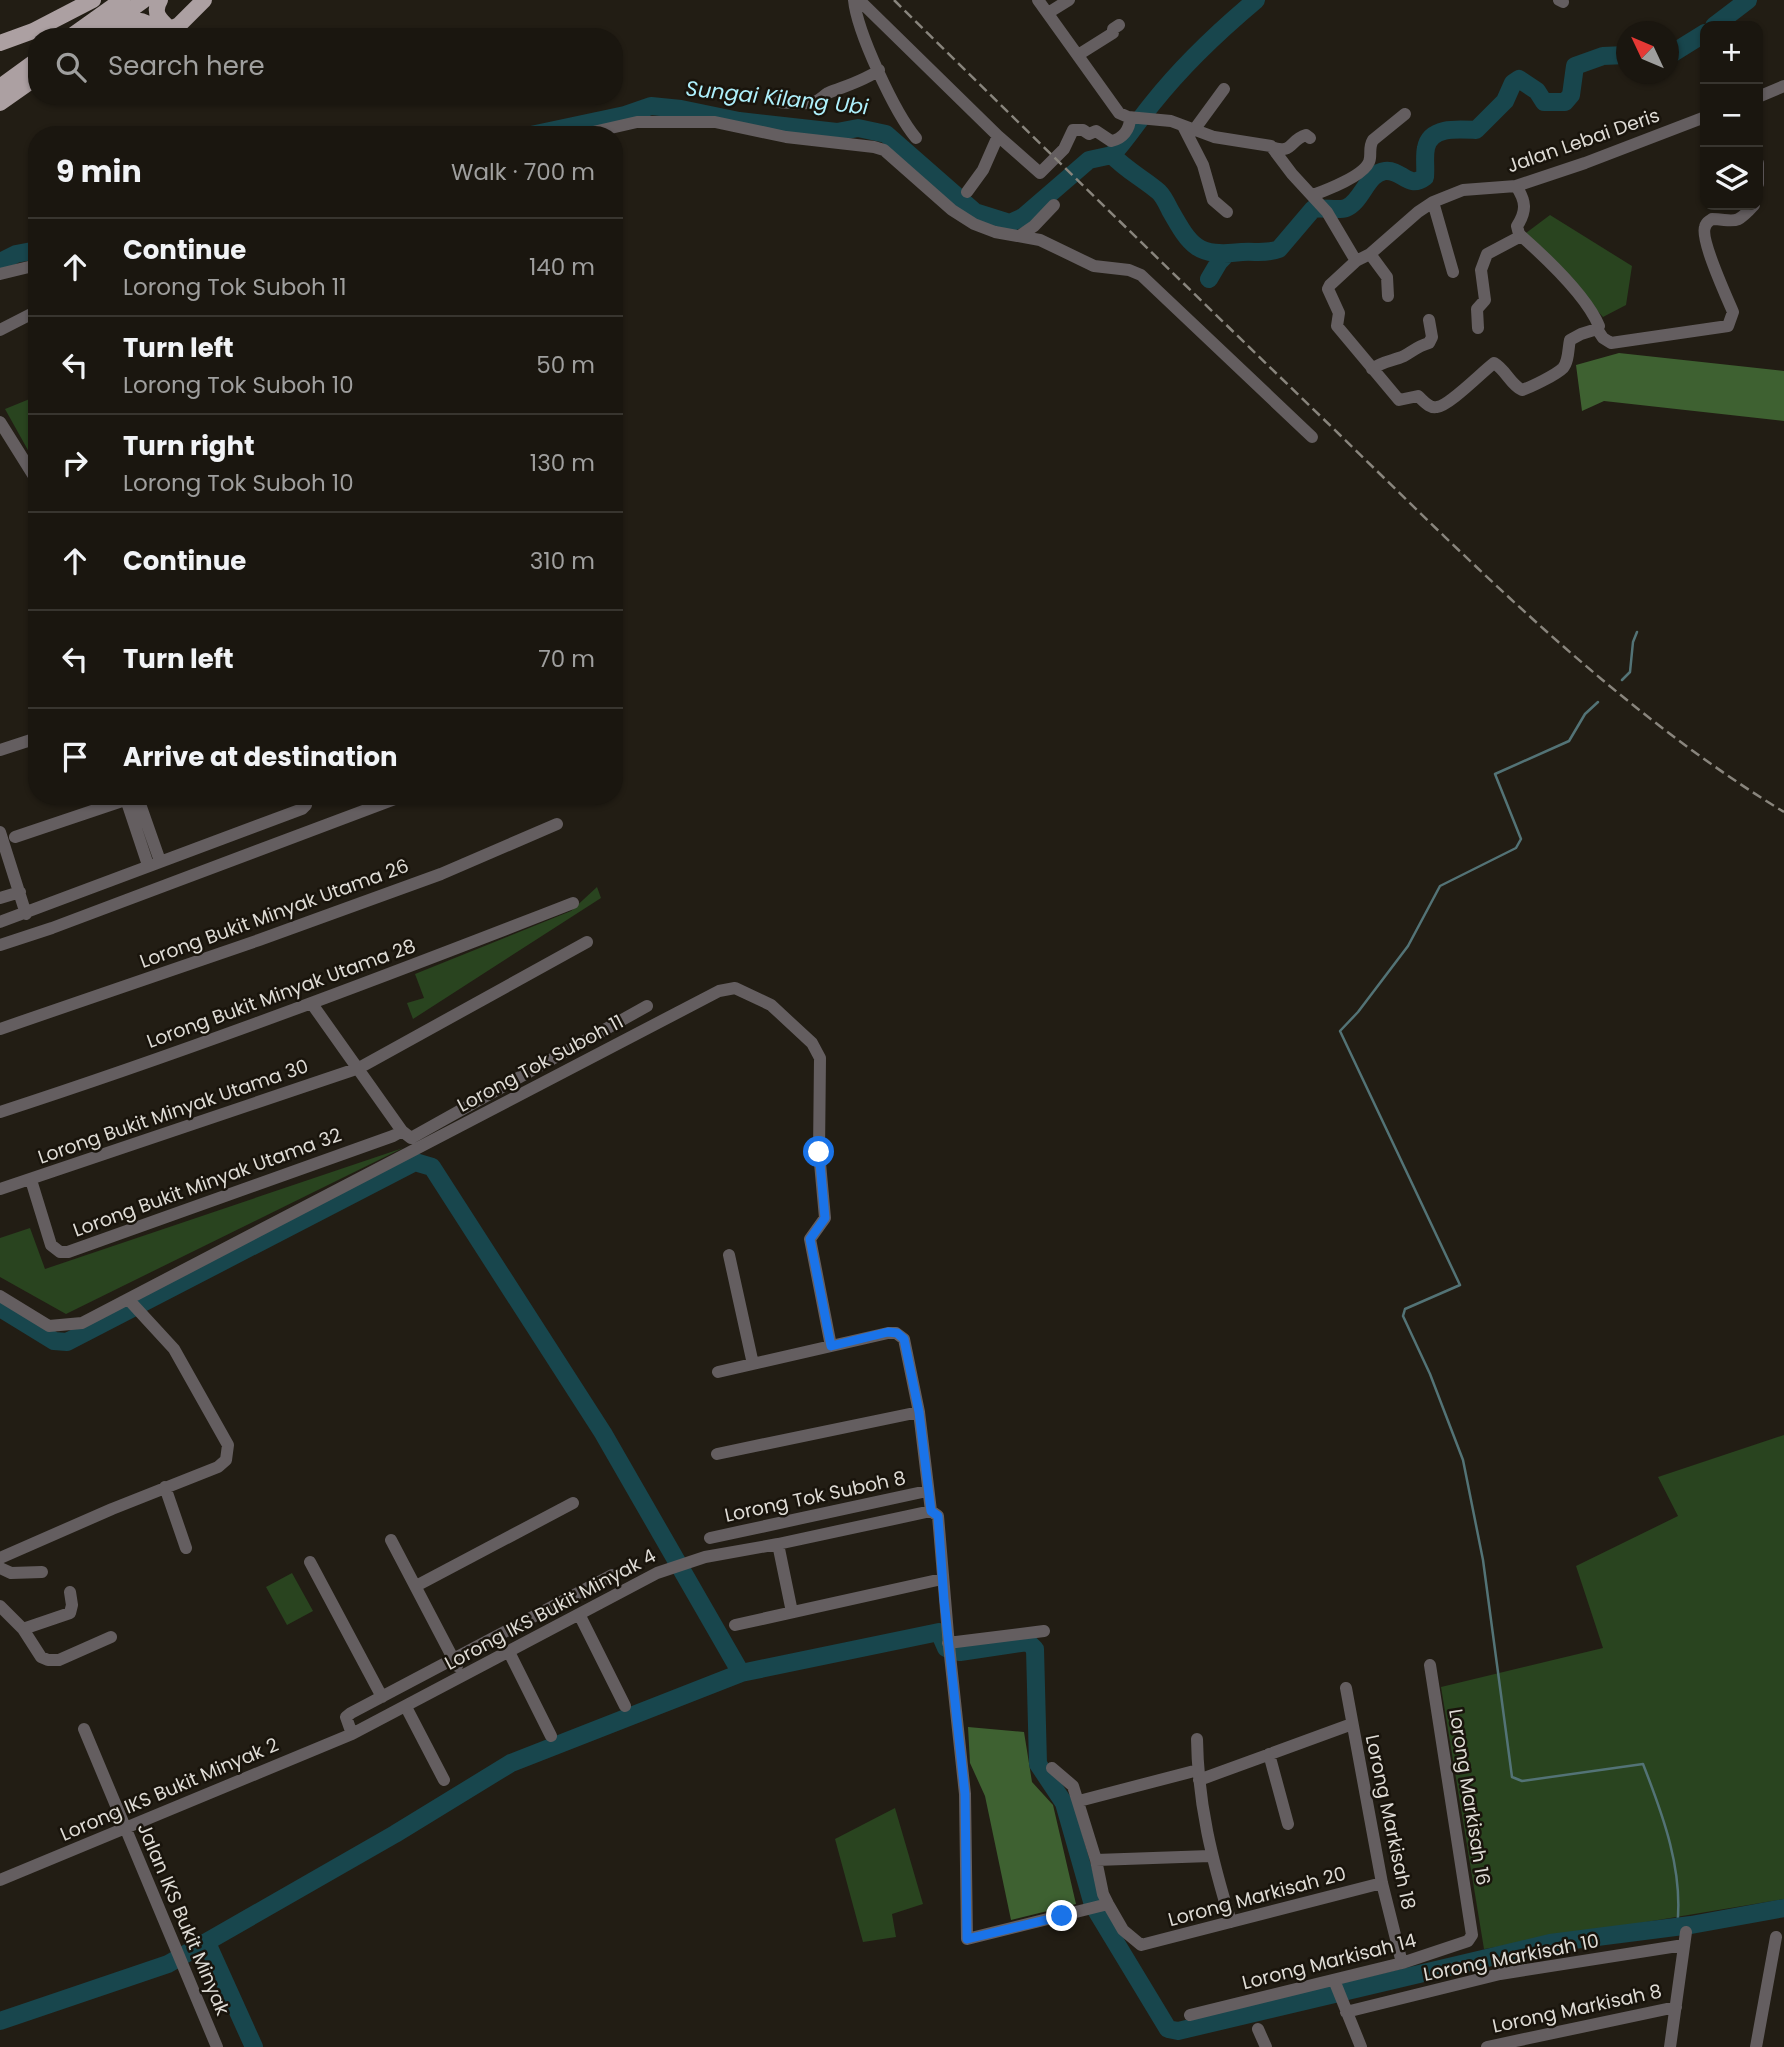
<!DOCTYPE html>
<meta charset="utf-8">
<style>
body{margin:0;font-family:Poppins,sans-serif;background:#27231d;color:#f1f3f6}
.controls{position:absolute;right:21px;top:21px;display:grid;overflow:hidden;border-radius:14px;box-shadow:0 2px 5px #0004}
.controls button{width:63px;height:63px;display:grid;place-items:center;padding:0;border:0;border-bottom:2px solid #38352f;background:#1a160f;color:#f1f3f6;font:35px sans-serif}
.compass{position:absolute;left:1616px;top:21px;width:63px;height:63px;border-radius:50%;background:#1a160f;box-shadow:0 2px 5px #0004;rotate:314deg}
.stop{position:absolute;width:21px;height:21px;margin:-16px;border:5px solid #1a73e8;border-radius:50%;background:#fff}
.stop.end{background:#1a73e8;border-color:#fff;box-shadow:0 2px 7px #0008}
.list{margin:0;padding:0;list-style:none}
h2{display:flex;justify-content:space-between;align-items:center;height:91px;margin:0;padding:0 28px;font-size:30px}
h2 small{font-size:23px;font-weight:400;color:#9f9f9e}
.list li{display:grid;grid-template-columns:46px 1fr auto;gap:21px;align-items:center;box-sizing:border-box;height:98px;padding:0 28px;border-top:2px solid #38352f}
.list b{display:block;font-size:26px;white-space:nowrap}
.list p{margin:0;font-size:23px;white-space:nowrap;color:#9f9f9e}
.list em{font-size:23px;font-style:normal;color:#9f9f9e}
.icon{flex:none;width:38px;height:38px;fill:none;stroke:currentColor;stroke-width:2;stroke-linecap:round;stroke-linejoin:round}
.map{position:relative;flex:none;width:1784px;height:2047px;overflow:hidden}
.search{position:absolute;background:#1a160f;box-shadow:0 2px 5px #0004;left:28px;top:28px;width:595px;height:77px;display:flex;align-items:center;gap:18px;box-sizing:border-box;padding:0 24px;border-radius:28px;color:#9f9f9e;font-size:26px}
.panel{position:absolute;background:#1a160f;box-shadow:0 2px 5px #0004;left:28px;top:126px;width:595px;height:679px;border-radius:28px}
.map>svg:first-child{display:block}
.green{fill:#29441f}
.forest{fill:#3e6131}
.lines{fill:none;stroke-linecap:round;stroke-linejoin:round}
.stream{stroke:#537376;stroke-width:2.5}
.river{stroke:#18464d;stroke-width:18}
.minor{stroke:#645e60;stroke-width:12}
.major{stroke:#aca0a2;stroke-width:16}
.rail{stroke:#89857d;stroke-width:2.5;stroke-dasharray:10 5;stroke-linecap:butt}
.route{stroke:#1a73e8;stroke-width:9}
.labels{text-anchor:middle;stroke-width:5;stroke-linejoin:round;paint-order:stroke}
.street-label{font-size:19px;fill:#dedbd5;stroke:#19140c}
.water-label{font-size:21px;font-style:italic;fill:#aef0fc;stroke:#19140c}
</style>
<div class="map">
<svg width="1784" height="2047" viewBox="0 0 1784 2047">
<rect width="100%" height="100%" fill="#221d14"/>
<path class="green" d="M1550,215L1632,266L1626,305L1603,317L1526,233Z
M37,396V453L29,452L5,409Z
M597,887L601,898L413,1019L407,1003L424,998L415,974L571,911Z
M403,1148L66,1314L0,1277V1238L30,1228L45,1269Z
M1784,1435V1899L1484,1949L1441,1687L1603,1648L1576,1566L1678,1516L1658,1477Z
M292,1573L313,1611L287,1625L266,1587Z
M895,1808L923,1904L892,1914L896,1937L863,1942L835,1839Z"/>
<path class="forest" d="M1619,353L1784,371V421L1604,401L1582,411L1576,365Z
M968,1727L1024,1732L1032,1782L1053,1805L1076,1904L1011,1920L985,1796L970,1763Z"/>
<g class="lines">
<path class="stream" d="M1622,680L1630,672L1633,642L1637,632
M1598,702L1585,714L1569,741L1495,774L1521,839L1516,848L1440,886L1408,946L1358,1012L1340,1031L1460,1285L1405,1309L1403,1316L1430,1374L1463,1460L1483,1560L1512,1777L1522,1781L1643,1764C1663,1815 1684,1872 1677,1927"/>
<path class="river" d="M1714,26L1748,0
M1668,56L1705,33
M531,135L625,115L651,106L681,109L739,121L837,132L858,128L886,134L975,212L1010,223L1023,217L1089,160L1112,155C1126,170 1144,179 1159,192C1164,197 1167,204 1170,210C1191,247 1197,257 1242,252C1255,251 1267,254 1279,249L1313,209C1323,207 1338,211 1346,208C1362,202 1367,173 1385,171C1402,169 1408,190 1425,177C1426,167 1424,157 1426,148C1430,126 1459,129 1476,130L1505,101L1513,83L1519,79L1537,91L1544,102H1565L1571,95L1575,66L1603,56L1626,55
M1112,155C1127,139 1138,121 1152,104C1182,66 1219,31 1256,0
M0,262L16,254L37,250
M1209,279L1219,262L1227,254
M0,1308L54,1341L67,1342L415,1162L432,1167L603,1433L741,1673
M207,1943L254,2047
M0,2021L168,1964L395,1834L511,1763L741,1673L939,1632L946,1648L960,1652L1028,1642L1035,1649L1038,1764L1064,1803L1093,1905L1168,2029L1178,2031L1550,1943L1691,1925L1784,1908"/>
<path class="minor" d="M854,0C857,32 895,113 916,138
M859,0L998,136L983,170L967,192
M1038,0L1119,113L1128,117L1171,121L1214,137L1271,146L1292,174L1327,212L1356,261
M1559,0L1563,2
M1048,13L1069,0
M1078,55L1113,33V29L1119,25
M1758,97L1784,86
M779,102C790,103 803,105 814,102C819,101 823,96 828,93C845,86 864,81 879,70
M1183,126L1203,165L1213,200L1227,212
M1194,130L1224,89
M580,135L637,122H715L786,137L874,147L884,150L952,210L974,224L995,232L1040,240L1094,266L1129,270L1141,275L1312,437
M998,136L1040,173L1064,149L1073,130H1083L1089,134L1096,131L1111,141C1123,139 1130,129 1130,118
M1271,147C1293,155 1289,140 1306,135L1310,138
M1758,163V184
M1516,186C1526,201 1527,211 1517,226L1519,234C1544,256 1586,295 1599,326L1597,329L1581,334L1570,340C1568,348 1569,361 1563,368C1556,375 1531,387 1522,390C1510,384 1506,370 1494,363C1482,372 1449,406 1437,407C1429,409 1423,400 1418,396L1399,400L1337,326L1339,313L1328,289L1330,285L1356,261L1370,254L1418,212L1433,202L1463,190L1516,186L1585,163L1705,117
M1313,195C1327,190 1363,176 1369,162C1372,155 1368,148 1373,140L1405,114
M1433,202L1453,272
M1021,235L1034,226L1054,205
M1370,254L1387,277L1388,296
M0,274L37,265
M1478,328L1477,309L1485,300L1481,270L1487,254L1521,236
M1597,329L1603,338L1611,343L1728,326L1733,312C1727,298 1700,239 1705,227C1706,222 1708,222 1712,219C1736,220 1735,226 1754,205
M0,330L37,311
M1372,369C1383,361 1393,361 1404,356C1413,351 1418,346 1429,343L1432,337L1429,320
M0,422L37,481
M0,750L37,738
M134,800L140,804L160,861
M128,805L148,865
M0,832L26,914
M15,837L122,801
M0,898L20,892
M0,922L302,809L306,805L304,796
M0,945L52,928L403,796
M312,1004L402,1131L411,1138L647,1006
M0,1029L259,940L441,874L557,824
M0,1112C194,1049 383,977 573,903
M31,1180L51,1245L60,1252H68L393,1136L402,1131
M0,1189L359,1068L587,942
M729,1255L753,1364
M0,1296L49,1326L82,1323L719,991L735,988L771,1005L812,1043L820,1058L819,1152L825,1218L810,1239L831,1346
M718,1372L888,1333H896L904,1339L919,1412L931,1511
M717,1454L919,1412
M165,1487L186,1548
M710,1538L927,1491
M391,1540L457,1666
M778,1544L792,1612
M0,1558L112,1509L218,1467L226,1460L228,1445L174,1349L128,1299
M310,1562L382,1697
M0,1568L11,1573L42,1572
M416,1586L573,1503
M0,1606L23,1629L41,1657L48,1660H59L111,1637
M579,1614L625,1706
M735,1625L942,1579
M23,1629L70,1613L72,1605L70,1592
M948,1643L1044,1631
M509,1652L551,1736
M1346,1688L1382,1883L1402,1963
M406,1707L444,1780
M84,1729L217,2047
M352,1734L346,1717L351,1713L612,1575
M1197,1739C1198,1805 1212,1860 1231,1922
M1269,1754L1288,1824
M1052,1768L1073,1786L1096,1860L1103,1894L1108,1904L1123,1930L1141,1945L1382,1883
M1199,1780L1352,1724
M1079,1801L1198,1770
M1096,1860L1210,1856
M0,1880L352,1734L657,1573L705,1557L778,1544L931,1511L938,1516L949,1646L965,1794L967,1939L1108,1904
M1334,1980L1361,2047
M1346,2012L1500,1974L1684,1945
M1190,2015L1402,1963L1468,1941L1472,1935L1430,1665
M1258,2029L1266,2047
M1487,2047L1676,2007
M1670,2047L1686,1932
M1756,2047L1776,1937"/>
<path class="major" d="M160,0C152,13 160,20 170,29
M107,27L141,21L158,28L170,29L179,25L204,0
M70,37L122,0
M93,37L144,0
M0,43L33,31L93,0
M0,87L37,60
M0,103L37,77"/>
<path class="rail" d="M894,0C1042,146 1191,291 1341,436C1480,571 1617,710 1784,812"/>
</g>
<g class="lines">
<path class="route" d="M819,1152L825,1218L810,1239L831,1346L888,1332L897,1333L904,1339L919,1412L931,1511L938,1516L944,1600L965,1794L967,1939L1062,1916"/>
</g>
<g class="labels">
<g class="street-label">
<text transform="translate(1583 140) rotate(-19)" y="7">Jalan Lebai Deris</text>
<text transform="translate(274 913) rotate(-20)" y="7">Lorong Bukit Minyak Utama 26</text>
<text transform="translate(281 993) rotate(-20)" y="7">Lorong Bukit Minyak Utama 28</text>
<text transform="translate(540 1063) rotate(-28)" y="7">Lorong Tok Suboh 11</text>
<text transform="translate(173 1111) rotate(-19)" y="7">Lorong Bukit Minyak Utama 30</text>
<text transform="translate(207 1182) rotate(-20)" y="7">Lorong Bukit Minyak Utama 32</text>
<text transform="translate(815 1496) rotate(-12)" y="7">Lorong Tok Suboh 8</text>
<text transform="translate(550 1609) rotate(-28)" y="7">Lorong IKS Bukit Minyak 4</text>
<text transform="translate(169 1789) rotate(-23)" y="7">Lorong IKS Bukit Minyak 2</text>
<text transform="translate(1470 1797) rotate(81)" y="7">Lorong Markisah 16</text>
<text transform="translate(1391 1822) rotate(78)" y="7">Lorong Markisah 18</text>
<text transform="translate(1257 1896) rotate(-15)" y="7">Lorong Markisah 20</text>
<text transform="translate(184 1919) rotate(67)" y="7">Jalan IKS Bukit Minyak</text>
<text transform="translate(1511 1957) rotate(-11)" y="7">Lorong Markisah 10</text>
<text transform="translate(1329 1961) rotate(-14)" y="7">Lorong Markisah 14</text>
<text transform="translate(1577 2008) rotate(-12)" y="7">Lorong Markisah 8</text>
</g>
<g class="water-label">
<text transform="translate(777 98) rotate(6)" y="7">Sungai Kilang Ubi</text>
</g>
</g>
</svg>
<div class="controls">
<button>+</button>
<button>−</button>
<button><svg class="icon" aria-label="layers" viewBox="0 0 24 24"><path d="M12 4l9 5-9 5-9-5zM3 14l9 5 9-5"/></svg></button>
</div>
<svg class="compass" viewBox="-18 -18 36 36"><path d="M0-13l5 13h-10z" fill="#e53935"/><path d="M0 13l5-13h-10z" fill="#9f9f9e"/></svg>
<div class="stop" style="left:819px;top:1152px"></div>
<div class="stop end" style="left:1062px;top:1916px"></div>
<div class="search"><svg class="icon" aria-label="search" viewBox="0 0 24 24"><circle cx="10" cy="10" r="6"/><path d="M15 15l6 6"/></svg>Search here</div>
<section class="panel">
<h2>9 min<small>Walk · 700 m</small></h2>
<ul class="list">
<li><svg class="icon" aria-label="ahead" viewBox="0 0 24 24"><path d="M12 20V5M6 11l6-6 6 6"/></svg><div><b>Continue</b><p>Lorong Tok Suboh 11</p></div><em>140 m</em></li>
<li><svg class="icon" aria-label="left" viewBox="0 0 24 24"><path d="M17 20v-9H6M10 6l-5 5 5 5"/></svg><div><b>Turn left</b><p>Lorong Tok Suboh 10</p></div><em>50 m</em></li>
<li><svg class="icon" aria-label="right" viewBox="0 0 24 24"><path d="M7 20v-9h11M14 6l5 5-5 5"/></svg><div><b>Turn right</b><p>Lorong Tok Suboh 10</p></div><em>130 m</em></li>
<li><svg class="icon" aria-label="ahead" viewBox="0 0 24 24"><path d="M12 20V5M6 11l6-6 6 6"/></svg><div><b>Continue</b></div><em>310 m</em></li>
<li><svg class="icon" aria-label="left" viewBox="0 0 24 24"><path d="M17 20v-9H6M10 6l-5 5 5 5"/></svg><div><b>Turn left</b></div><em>70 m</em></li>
<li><svg class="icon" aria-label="arrive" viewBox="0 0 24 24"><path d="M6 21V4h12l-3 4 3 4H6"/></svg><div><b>Arrive at destination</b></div></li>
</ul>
</section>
</div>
